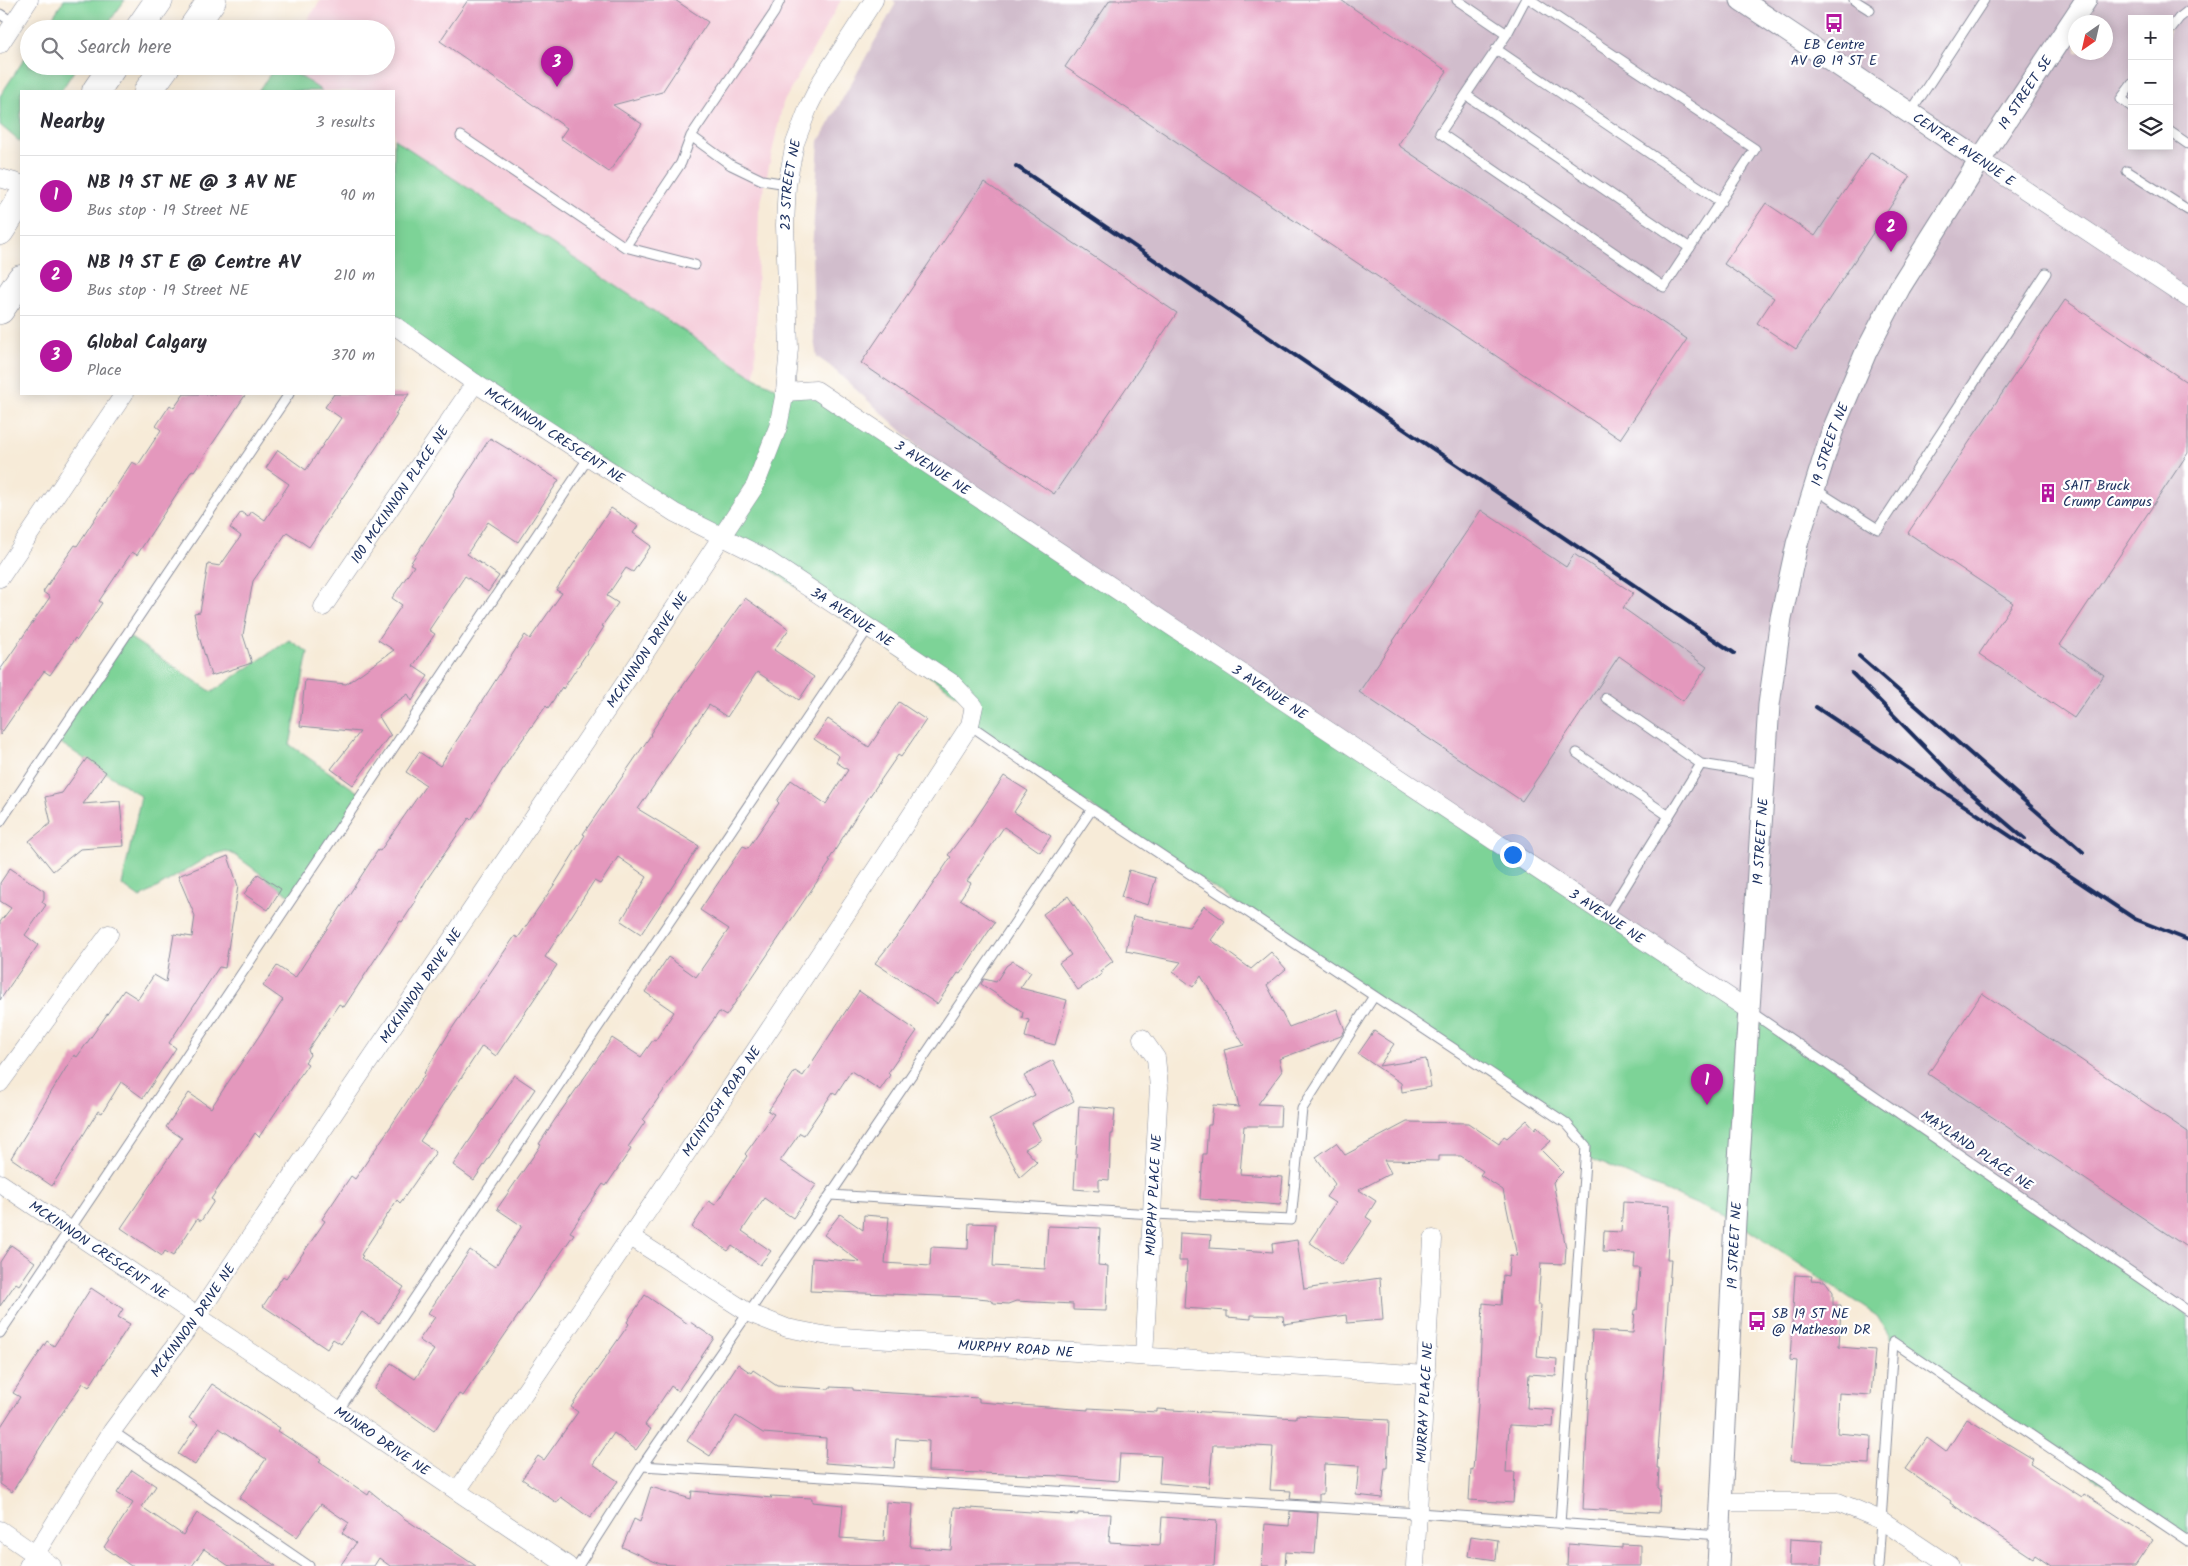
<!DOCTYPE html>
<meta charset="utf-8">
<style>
body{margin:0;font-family:Kalam,sans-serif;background:#f2f2f3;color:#2b2b33}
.controls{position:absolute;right:15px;top:15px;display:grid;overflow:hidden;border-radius:0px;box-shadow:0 2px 12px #0003}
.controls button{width:45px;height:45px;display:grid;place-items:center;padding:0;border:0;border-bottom:1px solid #e1e1e2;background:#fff;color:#2b2b33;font:25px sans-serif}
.compass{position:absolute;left:2068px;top:15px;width:45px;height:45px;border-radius:50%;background:#fff;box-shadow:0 2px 12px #0003;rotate:214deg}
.you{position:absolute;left:1512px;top:854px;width:18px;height:18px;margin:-12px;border:4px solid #fff;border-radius:50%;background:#1a73e8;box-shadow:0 0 0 8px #1a73e833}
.badge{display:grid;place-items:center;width:32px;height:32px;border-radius:50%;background:#b5179e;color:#fff;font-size:16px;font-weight:700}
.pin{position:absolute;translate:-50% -41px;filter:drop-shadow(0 1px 2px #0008)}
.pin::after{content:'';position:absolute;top:26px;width:18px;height:15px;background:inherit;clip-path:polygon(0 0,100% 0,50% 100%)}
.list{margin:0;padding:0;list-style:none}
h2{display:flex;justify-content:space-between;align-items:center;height:65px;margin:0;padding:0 20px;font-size:21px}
h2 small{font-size:16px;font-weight:400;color:#7c7c81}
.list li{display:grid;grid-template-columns:32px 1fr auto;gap:15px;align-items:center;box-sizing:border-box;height:80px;padding:0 20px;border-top:1px solid #e1e1e2}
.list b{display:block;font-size:19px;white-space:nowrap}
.list p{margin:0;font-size:16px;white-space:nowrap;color:#7c7c81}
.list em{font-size:16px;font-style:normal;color:#7c7c81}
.icon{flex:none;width:28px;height:28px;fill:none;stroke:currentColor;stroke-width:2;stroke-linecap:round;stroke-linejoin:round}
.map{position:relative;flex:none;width:2188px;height:1566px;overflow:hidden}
.search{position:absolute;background:#fff;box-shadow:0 2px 12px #0003;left:20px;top:20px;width:375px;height:55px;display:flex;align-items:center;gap:12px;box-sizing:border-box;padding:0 18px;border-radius:28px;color:#7c7c81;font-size:19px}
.panel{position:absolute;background:#fff;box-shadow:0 2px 12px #0003;left:20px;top:90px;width:375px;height:305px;border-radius:0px}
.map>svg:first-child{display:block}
.built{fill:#f5cfdb}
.industrial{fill:#d1bdcc;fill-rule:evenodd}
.green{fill:#7dd397;stroke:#4c817a}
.building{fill:#e498bd}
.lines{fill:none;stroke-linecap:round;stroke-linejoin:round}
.service-casing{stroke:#898d9b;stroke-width:11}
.minor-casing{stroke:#898d9b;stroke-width:19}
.tertiary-casing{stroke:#898d9b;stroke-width:23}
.primary-casing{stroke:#898d9b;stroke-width:29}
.service{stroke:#fff;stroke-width:9}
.minor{stroke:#fff;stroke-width:18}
.tertiary{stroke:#fff;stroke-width:21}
.primary{stroke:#fff;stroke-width:28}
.rail{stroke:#1b2f5e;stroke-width:4}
.labels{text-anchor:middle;stroke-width:4.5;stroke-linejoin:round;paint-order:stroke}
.poi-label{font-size:14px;fill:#1b2f5e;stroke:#fff;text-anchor:start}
.street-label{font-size:14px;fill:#1b2f5e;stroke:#fff}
</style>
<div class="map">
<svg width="2188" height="1566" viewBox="0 0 2188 1566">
<rect width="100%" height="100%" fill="#fff"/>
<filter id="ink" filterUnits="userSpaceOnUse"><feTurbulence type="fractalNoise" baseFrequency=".02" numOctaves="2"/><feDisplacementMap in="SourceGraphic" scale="10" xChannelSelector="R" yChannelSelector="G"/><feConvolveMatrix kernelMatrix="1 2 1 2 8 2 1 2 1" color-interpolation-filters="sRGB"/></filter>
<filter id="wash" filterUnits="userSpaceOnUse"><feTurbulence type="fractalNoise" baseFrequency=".0096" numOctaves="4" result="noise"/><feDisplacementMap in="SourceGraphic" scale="20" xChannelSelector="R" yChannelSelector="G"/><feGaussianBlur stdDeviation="1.12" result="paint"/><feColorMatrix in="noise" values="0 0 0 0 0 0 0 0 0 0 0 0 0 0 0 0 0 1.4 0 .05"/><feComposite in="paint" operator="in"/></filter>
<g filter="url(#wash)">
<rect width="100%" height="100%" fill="#f7ebd8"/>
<path class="built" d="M321,0H841L783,103L759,211L755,378L394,139V91H322L285,66H386V29H301Z"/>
<path class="industrial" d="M893,0H2188V1316L1750,1011L960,484L830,366L817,357L814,340L812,251L819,141L896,3ZM2132,19H2169V146H2132ZM2076,22H2106V52H2076Z"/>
<path class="green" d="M64,0H125L104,29H45Z
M29,52V66H77L61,91H21V141H19L0,125V96Z
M276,66H285L322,91H258Z
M394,139L755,378L785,392L816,390L1750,1011L2188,1316V1541L1893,1342L1877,1316L1735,1221L1585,1156L1586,1145L1565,1123L970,725L974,706L722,537L394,325Z
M126,635L212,692L289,640L308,652L290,745L362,795L293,898L235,855L226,851L209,856L140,898L122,885L141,796L56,740Z"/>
<g id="blocks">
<path class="building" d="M468,0H675L708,22L662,92L613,105L642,124L609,172L560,138L567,128L440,41Z
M1110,0H1341L1447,71L1398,145L1687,339L1620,439L1065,67Z
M1871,152L1910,177L1796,349L1757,323L1774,298L1724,264L1766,203L1815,236Z
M984,182L1177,313L1054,494L861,363Z
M2065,300L2188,383V453L2060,645L2104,675L2074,718L1979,654L2013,603L1908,533Z
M184,394H246L194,471L192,470L137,555L132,552L99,601L102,603L77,640L75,638L50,675L44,671L0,735V670L50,597L43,592L61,565L75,545L77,546L132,462L138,465L161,430L156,426L170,405L174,408Z
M334,394H409L395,414L397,415L378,445L309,547L287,532L253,581L243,635L252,663L211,676L198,633L194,613L200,612L208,564L220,566L241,536L230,528L241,512L248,517L252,511L265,520L289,484L266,468L278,450L306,470L341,418L325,407Z
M490,438L559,480L518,542L488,522L467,554L499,576L488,592L465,576L429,630L435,634L413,666L428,676L412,701L408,694L378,715L391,736H389L353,785L331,769L360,732L300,726L305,680L346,684L394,650L378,640L402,605L392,598L414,566L410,564L454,496L453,495Z
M611,508L638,526L633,533L651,546L633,572L626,568L607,596L618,603L602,626L604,627L563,689L562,687L548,708L546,706L513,753L471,820L469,818L425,882L415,900L416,901L402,922L400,921L344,1007L339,1004L308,1050L310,1055L305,1062L308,1064L259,1137L255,1133L211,1199L214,1201L201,1221L197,1219L173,1256L165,1251L162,1256L121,1228L182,1138L166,1127L189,1093L211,1108L283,1000L263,986L277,966L295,978L378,850L380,851L426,785L406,772L419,752L440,766L525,635L530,639L562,593L556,590Z
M1481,510L1566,567L1574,554L1633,593L1623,608L1707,667L1683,701L1619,656L1522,801L1359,692Z
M745,598L789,629L774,650L814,677L799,700L757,672L727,717L709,705L638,809L699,846L641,934L621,921L647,877L618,857L600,884L594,881L545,957L557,965L496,1056L482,1046L420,1141L436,1152L406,1195L400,1203L397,1200L361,1255L363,1256L361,1258L404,1287L379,1324L362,1312L341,1344L333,1339L327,1349L263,1306L283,1276L286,1278L325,1221L322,1219L351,1176L355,1179L391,1126L425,1074L424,1073L453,1027L515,936L518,938L556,882L585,835L583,834L651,735L650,734L675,697Z
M899,702L926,720L901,757L898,755L856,816L829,860L831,861L726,1016L719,1012L643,1120L645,1122L628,1147L631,1149L606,1186L603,1184L570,1232L574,1234L463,1396L459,1394L434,1431L374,1389L391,1363L415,1379L434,1350L419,1340L435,1317L428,1313L470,1250L495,1267L522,1226L497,1209L541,1145L539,1144L554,1121L612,1038L641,1057L653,1040L655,1041L674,1012L645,992L668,957L696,977L729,929L700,910L743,846L748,848L779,803L777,801L791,780L826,804L848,770L836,762L839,756L814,739L828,719L869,747Z
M87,758L106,772L83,804L120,801L124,846L80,849L53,871L29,841L51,823L45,797L62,793Z
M1004,776L1028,791L1014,812L1051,836L1040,852L1004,827L967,881L971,883L960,899L995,922L960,974L958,973L937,1004L875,963L904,927L951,857L948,855L976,818Z
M228,856L238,886L225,968L219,967L169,1043L176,1048L143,1098L121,1082L102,1113L98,1111L52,1186L11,1158L74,1055L77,1057L124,990L138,999L154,975L166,982L174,934L192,937L195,916L178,876Z
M10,868L44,891V898L42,902L46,905L25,935L38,945L0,1000V922L11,908L0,901V883Z
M1129,870L1156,878L1148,905L1121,897Z
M258,874L281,889L268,910L244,894Z
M1068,896L1113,961L1100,971L1102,974L1078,990L1059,963L1071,955L1043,914Z
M1204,906L1225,921L1211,940L1251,969L1271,952L1286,969L1267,985L1289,1027L1337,1009L1345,1030L1341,1036L1279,1059L1282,1071L1258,1104L1281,1105L1280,1126H1244L1240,1174L1283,1177L1280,1205L1200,1199L1203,1154H1206L1208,1125H1211L1213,1105L1239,1107L1224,1050L1244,1045L1201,976L1193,987L1173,972L1181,962L1126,951L1133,916L1189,927Z
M1013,961L1031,972L1020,988L1067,1000L1055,1045L1025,1037L1029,1020L1022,1018L1023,1012L981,984L984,979L996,982L1006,966Z
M859,991L917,1031L888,1073L890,1075L880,1090L851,1071L836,1094L833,1092L804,1135L800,1133L780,1161L816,1185L793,1218L764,1198L742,1231L771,1251L760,1265L732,1246L728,1251L692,1227L709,1201L715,1205L747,1156L745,1154L774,1114L768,1111L795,1071L803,1076Z
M1982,993L2188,1132V1248L1928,1074Z
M1374,1031L1394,1044L1379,1066L1426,1059L1431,1087L1402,1092L1401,1083L1358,1054Z
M1053,1060L1074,1101L1032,1123L1041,1140L1025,1149L1037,1162L1020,1177L989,1119L1035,1095L1024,1076Z
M514,1075L535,1089L474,1180L453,1165Z
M1079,1106L1115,1109L1113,1134H1111L1109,1180L1099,1179V1191L1074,1189Z
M1527,1120L1535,1129L1537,1126L1551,1141L1541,1150L1563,1172L1553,1182L1566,1248L1565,1264L1541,1263L1538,1305H1541L1537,1357L1557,1359L1556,1376L1529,1374L1527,1408L1554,1410L1553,1427L1509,1425L1506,1472H1515L1513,1503L1469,1500L1471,1469L1473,1470L1478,1405L1483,1303L1501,1305L1503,1275L1508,1276L1510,1255L1517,1256L1503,1190L1480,1175L1483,1171L1461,1156H1439V1161L1384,1160L1391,1173L1359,1190L1376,1201L1366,1217L1372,1221L1342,1265L1309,1242L1335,1203L1326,1197L1335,1184L1316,1157L1336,1143L1345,1155L1407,1122L1468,1123L1499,1144L1504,1136L1507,1138Z
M1623,1202L1670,1205L1667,1259H1671L1657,1468H1659L1658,1488L1660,1489L1659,1513L1583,1509L1592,1331L1633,1333L1635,1310H1637L1640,1268H1634L1635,1253L1603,1252L1604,1231L1621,1232Z
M840,1214L863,1230L864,1215L889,1217L885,1263L930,1266L931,1247L968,1249L969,1223L995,1224L993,1266L1045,1269L1048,1226L1100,1228L1098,1265L1108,1266L1106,1311L1073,1310V1304L1016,1301L1008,1304L994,1303L988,1299L967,1297L810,1291L812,1258L860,1262L824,1235Z
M1180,1233L1211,1235L1210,1248L1273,1252L1272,1244L1297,1240L1304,1289L1380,1278L1383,1320L1347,1323L1346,1315L1284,1324L1283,1316L1251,1315V1319L1227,1317V1311L1184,1308L1187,1261H1179Z
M11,1245L35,1262L19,1285L16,1283L0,1306V1262Z
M1795,1275L1812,1276L1811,1280L1825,1281L1833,1292V1305H1841L1839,1347L1875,1350L1871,1395L1839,1393L1837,1433L1871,1436L1870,1464L1790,1461L1797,1361L1790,1360Z
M91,1288L123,1309L118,1317L130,1324L89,1387L83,1383L60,1416L12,1492L0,1484V1428L20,1397L13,1393L47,1341L54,1346Z
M645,1295L688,1324L690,1322L714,1338L678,1391L671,1386L645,1425L651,1429L636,1450L614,1433L593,1464L618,1481L590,1518L561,1497L557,1503L522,1479L538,1456L544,1460L578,1412L571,1407L629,1324L627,1322Z
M738,1364L751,1373L753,1370L777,1386L830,1389V1387L853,1388V1390L875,1392L979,1398V1402L1088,1410V1408L1157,1412V1409L1296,1418V1415L1389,1420L1387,1468H1385L1382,1498L1356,1495L1359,1466L1324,1464L1323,1494H1319V1501L1290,1499L1291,1491L1270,1490L1273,1447L1237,1445H1213L1209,1487L1159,1483L1161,1456L1120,1454L1118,1481L1060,1476L928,1471L929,1441L896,1439L894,1468L825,1463L826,1438L763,1433L736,1416L710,1456L687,1441Z
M212,1384L280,1428L278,1431L321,1459L319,1462L368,1495L370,1491L405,1519L476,1566H390L379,1558L374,1566H340L356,1543L342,1533L349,1523L321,1504L297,1537L261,1513L239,1498L266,1459L219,1428L195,1465L178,1454L198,1424L189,1418Z
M1967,1419L2033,1459L2030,1464L2082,1497L2084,1494L2153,1539L2135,1566H2051L2035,1555L2033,1558L1950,1503L1951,1501L1905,1469L1927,1438L1946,1452Z
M132,1470L156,1486L142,1507L183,1535L197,1513L276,1566H229L204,1549L192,1566H131L104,1547L133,1503L117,1493Z
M651,1487L691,1499L692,1491L772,1498L770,1496L812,1498V1502L843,1505L840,1538L884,1541L886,1502L913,1504L910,1547L951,1550L954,1507L1078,1515V1513L1111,1514L1109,1542L1160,1545L1162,1517L1217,1521L1214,1566H688L660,1564L622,1547L634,1519L640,1522Z
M1290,1511L1318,1513L1315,1554L1286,1552L1285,1566H1262L1265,1524L1289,1526Z
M1471,1536L1498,1540L1496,1560L1468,1556Z
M1790,1539L1823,1541L1822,1566H1789Z
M1568,1544L1622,1548V1544L1641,1545V1566H1567Z"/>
</g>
</g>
<g filter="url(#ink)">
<use href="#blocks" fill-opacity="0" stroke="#898d9b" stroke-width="1"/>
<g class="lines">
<g class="service-casing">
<path id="service" d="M780,0L774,13L691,136L731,165L762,180L787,184
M1457,0L1507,34L1440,133L1664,287L1755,149L1531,0
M1854,0L1870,10
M0,14L14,23
M2169,31L2179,18L2188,11
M1507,34L1525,0
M1496,49L1721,202
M2132,84L2121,99L2132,107
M1466,95L1690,248
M1910,113L1984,0
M2169,131L2188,144
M461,136L625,247L681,163L691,136
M2127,171L2188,210
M625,247L695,265
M1813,488L1878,529L2046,273
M1606,698L1701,764L1765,774
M970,725L1092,809L1566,1123L1586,1146L1560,1524
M1577,753L1669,816
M0,822L289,394
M1607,916L1701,764
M1751,1012L2188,1311
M830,1195L1153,1214L1291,1220L1302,1109L1374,996
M0,1333L589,457
M338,1411L869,627
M112,1431L309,1566
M642,1466L1419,1513L1720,1535
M578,1566L642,1466L830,1195L1092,809
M1878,1566L1893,1342L2188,1541"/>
</g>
<g class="minor-casing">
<g id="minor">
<path d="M0,44L29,0"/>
<path d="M1980,160L2188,298"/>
<path d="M0,178L21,184"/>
<path id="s1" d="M394,325L475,383L675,513L761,556L952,683L974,706L970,725C803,982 631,1237 457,1491"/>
<path id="s2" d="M785,392L816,390L1750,1011"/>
<path d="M0,578L124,394"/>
<path id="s3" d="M323,607L475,383"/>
<path d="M1142,1038L1156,1058L1159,1087L1144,1356"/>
<path d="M0,1083L109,934"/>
<path id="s4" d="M0,1183L568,1566"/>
<path id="s5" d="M631,1237L749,1313L787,1328L828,1336L1427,1375"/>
<path d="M1721,1502H1838L1881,1520L1950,1566"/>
<path d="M0,1530L52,1566"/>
<path id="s6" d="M28,1566L112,1431L197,1316L633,671L755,486L778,427L785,392L789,348L785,225L787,184L795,143L809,106L822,80L874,0"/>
<path id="s7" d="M1415,1566L1433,1239"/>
</g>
</g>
<g class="tertiary-casing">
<g id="tertiary">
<path d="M1741,0L1980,160"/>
<path id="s8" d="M1718,1566L1735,1221L1769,705L1781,618L1797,544L1832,432L1866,352L1900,287L1980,160L2086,0"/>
</g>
</g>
<g class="primary-casing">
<path id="primary" d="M139,29L159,0
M192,29L212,0
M96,91L113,66
M148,91L166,66
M0,231L21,199
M0,310L21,279"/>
</g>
<use href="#service" class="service"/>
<use href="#minor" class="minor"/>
<use href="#tertiary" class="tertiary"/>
<use href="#primary" class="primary"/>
<path class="rail" d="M1016,166L1734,653
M1859,656L2083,852
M1852,673L1966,789L2025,839
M1816,707L2135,919L2188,940"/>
</g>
</g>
<defs>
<g id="bus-bare" transform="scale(1.5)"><path d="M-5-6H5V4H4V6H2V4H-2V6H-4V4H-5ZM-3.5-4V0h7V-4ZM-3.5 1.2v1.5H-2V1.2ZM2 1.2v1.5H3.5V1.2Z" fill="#b5179e" stroke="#fff" stroke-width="2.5" paint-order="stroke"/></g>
<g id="building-bare" transform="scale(1.5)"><path d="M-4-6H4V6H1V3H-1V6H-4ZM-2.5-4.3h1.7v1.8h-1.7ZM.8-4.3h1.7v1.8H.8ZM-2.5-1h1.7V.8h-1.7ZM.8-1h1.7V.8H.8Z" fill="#b5179e" stroke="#fff" stroke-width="2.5" paint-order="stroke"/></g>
</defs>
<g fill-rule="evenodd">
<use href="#bus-bare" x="1834" y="23"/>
<use href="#building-bare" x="2048" y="493"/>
<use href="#bus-bare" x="1757" y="1321"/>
</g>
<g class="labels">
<g class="poi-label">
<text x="1834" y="49" text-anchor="middle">EB Centre<tspan x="1834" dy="16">AV @ 19 ST E</tspan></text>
<text x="2063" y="490">SAIT Bruck<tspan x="2063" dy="16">Crump Campus</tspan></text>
<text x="1772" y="1318">SB 19 ST NE<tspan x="1772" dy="16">@ Matheson DR</tspan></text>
</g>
<g class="street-label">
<text dy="5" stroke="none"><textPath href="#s8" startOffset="1535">19 STREET SE</textPath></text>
<text transform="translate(1964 149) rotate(34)" y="5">CENTRE AVENUE E</text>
<text dy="5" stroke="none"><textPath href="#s6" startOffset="1609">23 STREET NE</textPath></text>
<text dy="5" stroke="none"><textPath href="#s1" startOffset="195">MCKINNON CRESCENT NE</textPath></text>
<text dy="5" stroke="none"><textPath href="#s8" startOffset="1131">19 STREET NE</textPath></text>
<text dy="5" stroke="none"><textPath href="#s2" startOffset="171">3 AVENUE NE</textPath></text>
<text dy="5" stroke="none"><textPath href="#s3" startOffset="136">100 MCKINNON PLACE NE</textPath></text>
<text dy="5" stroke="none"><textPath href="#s1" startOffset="544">3A AVENUE NE</textPath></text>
<text dy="5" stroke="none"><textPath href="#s6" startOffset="1106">MCKINNON DRIVE NE</textPath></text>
<text dy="5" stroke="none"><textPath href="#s2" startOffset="576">3 AVENUE NE</textPath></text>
<text dy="5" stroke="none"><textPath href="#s8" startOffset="726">19 STREET NE</textPath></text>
<text dy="5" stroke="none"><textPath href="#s2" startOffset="981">3 AVENUE NE</textPath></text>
<text dy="5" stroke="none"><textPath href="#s6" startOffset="701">MCKINNON DRIVE NE</textPath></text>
<text transform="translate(721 1101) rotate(-56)" y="5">MCINTOSH ROAD NE</text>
<text transform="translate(1977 1150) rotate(34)" y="5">MAYLAND PLACE NE</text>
<text transform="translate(1153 1195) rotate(-87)" y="5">MURPHY PLACE NE</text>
<text dy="5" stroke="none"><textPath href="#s8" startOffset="321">19 STREET NE</textPath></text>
<text dy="5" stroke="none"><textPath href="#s4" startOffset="119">MCKINNON CRESCENT NE</textPath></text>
<text dy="5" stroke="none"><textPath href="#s6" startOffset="296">MCKINNON DRIVE NE</textPath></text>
<text dy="5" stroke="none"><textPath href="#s5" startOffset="411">MURPHY ROAD NE</textPath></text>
<text dy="5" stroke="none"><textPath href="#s7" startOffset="164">MURRAY PLACE NE</textPath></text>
<text dy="5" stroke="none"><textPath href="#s4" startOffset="461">MUNRO DRIVE NE</textPath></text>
</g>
</g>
</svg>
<div class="controls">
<button>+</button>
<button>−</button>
<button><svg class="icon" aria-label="layers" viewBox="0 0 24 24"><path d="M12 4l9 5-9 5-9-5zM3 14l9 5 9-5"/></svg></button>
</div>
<svg class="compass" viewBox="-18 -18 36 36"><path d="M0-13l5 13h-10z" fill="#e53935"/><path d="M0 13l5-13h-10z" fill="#7c7c81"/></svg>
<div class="you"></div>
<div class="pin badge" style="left:1707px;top:1105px">1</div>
<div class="pin badge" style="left:1891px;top:252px">2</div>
<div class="pin badge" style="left:557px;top:87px">3</div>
<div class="search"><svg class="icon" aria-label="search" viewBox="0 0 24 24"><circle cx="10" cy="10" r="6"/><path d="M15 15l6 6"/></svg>Search here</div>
<section class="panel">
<h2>Nearby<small>3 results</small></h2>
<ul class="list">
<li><span class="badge">1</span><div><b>NB 19 ST NE @ 3 AV NE</b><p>Bus stop · 19 Street NE</p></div><em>90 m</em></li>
<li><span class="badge">2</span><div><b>NB 19 ST E @ Centre AV</b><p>Bus stop · 19 Street NE</p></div><em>210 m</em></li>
<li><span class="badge">3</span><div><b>Global Calgary</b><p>Place</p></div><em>370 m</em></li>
</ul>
</section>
</div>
